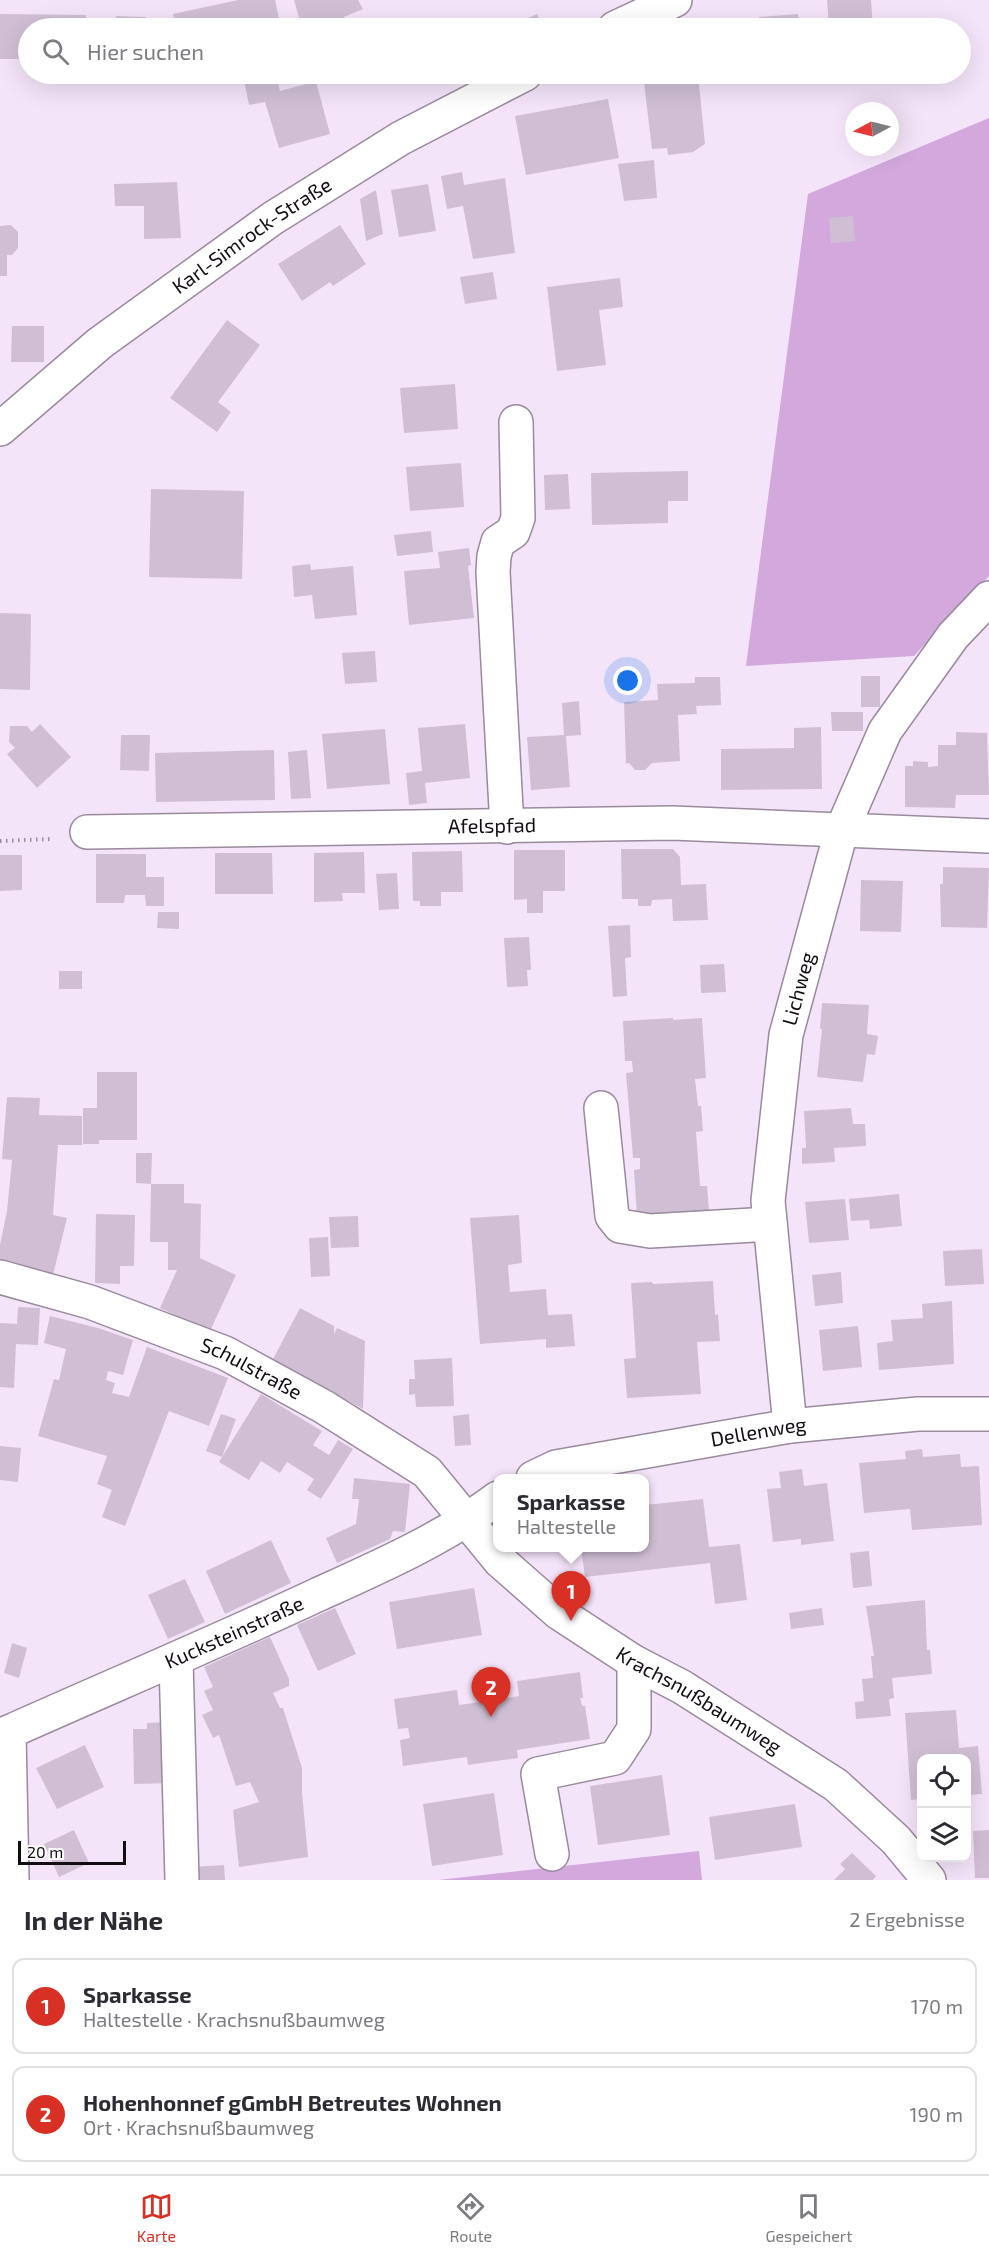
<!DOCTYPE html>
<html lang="de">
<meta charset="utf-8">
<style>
body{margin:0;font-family:"Exo 2",sans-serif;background:#f7f7f7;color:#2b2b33}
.controls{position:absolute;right:18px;bottom:18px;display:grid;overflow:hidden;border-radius:12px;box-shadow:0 6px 24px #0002}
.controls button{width:54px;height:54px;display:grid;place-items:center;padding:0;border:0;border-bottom:2px solid #e1e1e2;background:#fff;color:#2b2b33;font:30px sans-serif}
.compass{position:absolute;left:845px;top:102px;width:54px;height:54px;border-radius:50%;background:#fff;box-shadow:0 6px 24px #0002;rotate:263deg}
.scale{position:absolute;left:18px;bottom:15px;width:108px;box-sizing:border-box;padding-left:6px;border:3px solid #120c13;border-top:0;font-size:16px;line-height:21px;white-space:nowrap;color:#120c13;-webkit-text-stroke:4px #fff;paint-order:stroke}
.you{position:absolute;left:628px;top:681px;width:21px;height:21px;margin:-15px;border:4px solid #fff;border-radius:50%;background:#1a73e8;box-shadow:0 0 0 9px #1a73e833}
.badge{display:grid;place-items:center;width:39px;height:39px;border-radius:50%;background:#d93025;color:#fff;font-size:20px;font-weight:700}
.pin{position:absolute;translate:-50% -50px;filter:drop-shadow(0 2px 3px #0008)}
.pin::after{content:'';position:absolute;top:32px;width:21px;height:18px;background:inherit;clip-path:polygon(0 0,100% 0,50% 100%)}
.popup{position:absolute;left:493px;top:1474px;width:156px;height:78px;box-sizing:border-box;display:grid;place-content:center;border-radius:12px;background:#fff;filter:drop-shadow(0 2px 4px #0005);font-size:20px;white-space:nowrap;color:#7c7c81}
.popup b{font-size:22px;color:#2b2b33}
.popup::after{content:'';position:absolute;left:50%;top:100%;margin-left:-12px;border:12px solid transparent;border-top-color:#fff}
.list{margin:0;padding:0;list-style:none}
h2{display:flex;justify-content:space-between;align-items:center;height:78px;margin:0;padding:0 24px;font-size:26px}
h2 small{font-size:20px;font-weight:400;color:#7c7c81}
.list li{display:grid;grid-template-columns:39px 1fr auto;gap:18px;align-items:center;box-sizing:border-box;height:96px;margin:0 12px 12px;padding:0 12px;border:2px solid #e1e1e2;border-radius:12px}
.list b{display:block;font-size:22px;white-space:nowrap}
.list p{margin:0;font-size:20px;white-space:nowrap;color:#7c7c81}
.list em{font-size:20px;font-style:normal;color:#7c7c81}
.icon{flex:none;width:33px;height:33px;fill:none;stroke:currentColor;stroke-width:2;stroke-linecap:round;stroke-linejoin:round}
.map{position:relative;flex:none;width:989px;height:1880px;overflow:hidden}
.search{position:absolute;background:#fff;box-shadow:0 6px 24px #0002;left:18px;right:18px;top:18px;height:66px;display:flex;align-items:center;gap:15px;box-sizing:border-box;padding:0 21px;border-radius:33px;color:#7c7c81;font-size:22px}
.sheet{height:294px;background:#fff}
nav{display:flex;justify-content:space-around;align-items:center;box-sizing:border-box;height:84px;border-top:2px solid #e1e1e2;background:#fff;font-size:16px;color:#7c7c81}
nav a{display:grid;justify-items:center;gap:3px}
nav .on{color:#d93025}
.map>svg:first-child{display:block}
.green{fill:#d2a8dd}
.building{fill:#d0bfd4}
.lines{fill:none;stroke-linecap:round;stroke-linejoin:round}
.minor-casing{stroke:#998a9d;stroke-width:36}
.path{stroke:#998d9c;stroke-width:4;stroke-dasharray:1.5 4.5;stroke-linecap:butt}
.minor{stroke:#fff;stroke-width:33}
.labels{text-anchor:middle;stroke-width:5;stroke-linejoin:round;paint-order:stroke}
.street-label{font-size:20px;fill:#120c13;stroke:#fff}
</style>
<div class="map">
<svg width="989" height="1880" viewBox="0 0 989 1880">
<rect width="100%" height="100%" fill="#f4e4f9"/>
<path class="green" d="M989,118V576L914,656L746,666L808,194Z
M699,1851L702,1880H438Z"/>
<path class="building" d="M238,0H275L281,28H176L173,14Z
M294,0H358L363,9L344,17L348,27L346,28H302Z
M827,0H871L873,28H829Z
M0,14L86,15V28H28L27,65L26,59H0Z
M537,14L543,28H511L510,26Z
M798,14L800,28H760L759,17Z
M116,16L146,17V28H115Z
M116,74H134L133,81L116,79Z
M251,74H276L280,91L306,84L304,74H314L330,134L279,148L265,102L249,105L243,75Z
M643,74H698L705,144L693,152L668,155L667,148L652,149Z
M608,99L619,158L526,175L515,116Z
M654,160L657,198L624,201L618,164Z
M462,172L464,185L505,178L515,253L473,259L463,206L447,209L441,176Z
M177,182L181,238L144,239V206H115L114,184Z
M428,184L436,231L399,237L391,190Z
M376,190L383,234L366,241L360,199Z
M853,216L855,241L831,243L829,218Z
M11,225L18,232V248L12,255H7V276H0V226Z
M340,225L366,264L333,286L330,282L302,301L278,264Z
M493,272L497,299L465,304L460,277Z
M620,278L623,307L599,310L606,365L557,371L547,287Z
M227,320L260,345L218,402L231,412L217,432L170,398Z
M12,326H44V362H11Z
M455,384L458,429L404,433L400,388Z
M461,463L464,507L410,511L406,467Z
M688,471V501H668V523L592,525L591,473Z
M568,474L570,509L545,510L544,475Z
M151,489L244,491L242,579L149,577Z
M431,531L433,552L397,556L394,535Z
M469,548L471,565L468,566L474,618L409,625L404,571L440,568L438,552Z
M310,564L311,570L353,566L357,615L315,619L312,595L294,597L292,566Z
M0,613L31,614L30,690L0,689Z
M375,651L377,682L345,684L342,653Z
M861,676H880V707H861Z
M695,677H720L721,705L696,706L697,714L678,715L680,761L652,763L645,770H635L629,763L626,764L624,702L658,700L657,684L695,683Z
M579,701L581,735L566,736L570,787L531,790L527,737L564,735L562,703Z
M831,712H863V731H832Z
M40,724L71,757L37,788L7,754L15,748L9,742L10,726H27L32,732Z
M465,724L470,778L425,783L427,803L409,805L406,773L422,771L418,728Z
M821,727L822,789L721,790V749L794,748V728Z
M385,729L390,784L327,789L322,734Z
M956,732L987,733L989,795H956L955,808L905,807V766H913V761L928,762V767L938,766V745H956Z
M121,735H150L149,771L120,770Z
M274,750L275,800L156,802L155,753Z
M307,750L311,798L291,799L288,752Z
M621,849H673L680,857L681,885L706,884L708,920L673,921L672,899L652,900L651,906H638V899H622Z
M514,850H565V891H543V913H527V899L514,900Z
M462,851L463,892H441V906H420V901H413L412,852Z
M364,852L365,893H342L343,901L314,902V853Z
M215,853H272L273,894H215Z
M96,854H146V877H164V906H146L145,895H125L124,903H96Z
M0,855H22V890L0,891Z
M943,867L989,868L987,928L941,927L940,884H943Z
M397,873L399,909L379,910L376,874Z
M861,880L903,881L901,932L860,931Z
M158,912H179V929L157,928Z
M630,925L631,957L625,958L627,996L613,997L608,926Z
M529,937L531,970H527L528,986L507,987L504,938Z
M724,964L726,992L701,993L700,965Z
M59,971H82V989H59Z
M822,1003L869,1005L867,1034L878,1036L875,1055L867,1054L863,1082L817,1077L822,1029H820Z
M673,1018V1020L702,1018L706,1078L695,1079L698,1106H701L703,1131L696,1132L700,1186H707L709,1210L637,1216L634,1170L640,1169V1158H633L626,1073L633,1072L632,1061H625L623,1021Z
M97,1072H137V1140H99V1144H83V1108H97Z
M7,1097L40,1098L39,1115L82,1116V1145H58L53,1215L67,1218L53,1275L0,1262V1245L7,1211L12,1160L2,1159Z
M851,1108L853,1124H865L866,1146L834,1148L835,1162L802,1164V1148H806L804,1111Z
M136,1153H152L151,1184L136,1183Z
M151,1184H184V1203L201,1204L200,1258L236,1275L210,1331L160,1308L177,1270H168V1242H150Z
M899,1194L902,1226L870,1229L869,1220L851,1221L849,1199Z
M845,1199L849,1240L809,1243L805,1202Z
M96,1214L135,1215L134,1266H120V1284L95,1283Z
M519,1215L522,1263L508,1265L510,1292L546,1289L548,1315L572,1314L575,1346L546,1348V1339L480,1344L470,1218Z
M358,1216L359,1247L331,1248L329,1217Z
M328,1237L330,1276L311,1277L309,1238Z
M982,1249L984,1284L945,1286L943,1251Z
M841,1272L843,1303L815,1306L812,1275Z
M713,1281L715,1315L718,1314L720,1341L697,1342L701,1394L627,1398L624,1359L636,1358L631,1283L652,1282L653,1284Z
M952,1301L954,1364L879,1370L877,1343L893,1341L891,1320L923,1318L922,1304Z
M18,1307L40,1308L38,1345L16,1344L14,1388L0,1387V1323L17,1324Z
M300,1308L334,1326V1334L337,1328L365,1341L363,1409L273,1359Z
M50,1316L98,1328L133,1340L123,1375L108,1371L106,1380L115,1383L112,1393L129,1397L147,1347L228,1378L209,1426L169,1411L125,1526L102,1517L112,1490L97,1484L107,1456L38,1436L54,1379L59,1380L66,1349L44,1343Z
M858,1326L862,1367L823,1371L819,1330Z
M452,1358L454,1406L416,1407L415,1394L409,1395V1379H415L414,1360Z
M261,1394L322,1431L313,1445L329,1455L338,1440L353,1449L321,1499L307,1490L314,1479L287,1462L280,1473L261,1461L249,1480L219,1462Z
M221,1414L236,1419L222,1457L206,1451Z
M469,1414L471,1445L455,1446L453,1416Z
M0,1446L21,1448L18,1482L0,1480Z
M922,1449L923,1457L960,1454L961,1467L979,1466L982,1525L912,1530L910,1509L864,1513L859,1463L906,1459L905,1451Z
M802,1469L804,1486L827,1483L834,1541L801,1545V1539L773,1542L767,1489L781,1488L779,1472Z
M354,1478L410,1484L405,1532L393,1531L390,1539L337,1563L326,1538L356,1524L359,1499H352Z
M703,1499L709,1547L740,1544L747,1600L715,1604L710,1563L585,1577L581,1548H645V1505Z
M271,1540L291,1583L225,1614L206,1571Z
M869,1551L872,1586L853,1588L850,1553Z
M185,1579L205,1622L168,1639L148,1595Z
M474,1588L482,1635L397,1649L389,1602Z
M925,1600L927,1650H930L932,1674L892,1678L894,1698L889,1699L891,1716L856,1719L855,1702L864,1701L862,1679L873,1678L871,1656H874L866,1606Z
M335,1608L356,1654L318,1671L297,1625Z
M822,1608L824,1625L791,1629L789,1613Z
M270,1637L289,1679V1686L273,1693L280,1708H283L302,1768V1792L308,1857L239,1867L233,1810L259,1802L250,1782L236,1786L219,1735L213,1738L202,1715L213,1710L204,1691L213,1687L204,1667Z
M12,1643L27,1648L19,1678L4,1673Z
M580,1672L583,1698H580L582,1706H585L590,1739L517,1750L518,1758L468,1765L467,1757L403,1766L400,1740L410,1738L408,1728L398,1729L394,1699L457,1690L459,1705L487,1701L486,1694L499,1692L501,1699L519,1696L517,1681Z
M956,1710L959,1748L978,1746L982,1794L966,1795V1758H921V1799L911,1800L905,1713Z
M170,1722L172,1783L134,1784L133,1729H147V1723Z
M85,1745L104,1787L57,1809L36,1768Z
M662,1775L670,1835L598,1845L590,1786Z
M494,1793L503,1855L432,1866L423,1804Z
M795,1804L802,1847L715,1860L709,1817Z
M74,1830L89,1863L59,1877L44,1844Z
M989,1830V1878H975L973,1831Z
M852,1853L876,1876L873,1880H834L845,1869L840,1864Z
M224,1865L225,1880H192V1867Z"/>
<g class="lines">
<g class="minor-casing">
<g id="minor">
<path d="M615,28L675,0"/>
<path id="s1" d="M0,429L100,343L273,218L401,138L525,74"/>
<path d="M507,827L493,572L494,556L498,542L513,532L518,518L516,422"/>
<path id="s2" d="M87,832L672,823L989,836"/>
<path d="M601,1108L612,1216L620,1226L650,1231L770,1224"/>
<path id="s3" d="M0,1277L90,1302L225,1353L324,1407L427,1472L500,1561L559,1613L634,1662L682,1687L836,1785L896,1840L929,1880"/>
<path id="s4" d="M790,1426L768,1201L786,1035L841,832L885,731L953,636L989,598"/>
<path id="s5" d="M533,1478L556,1467L790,1426L918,1414H989"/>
<path d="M176,1660L182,1880"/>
<path d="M9,1732L12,1880"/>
<path id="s6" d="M0,1736C105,1689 212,1644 317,1595C379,1567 443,1539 498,1498"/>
<path d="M552,1854L538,1774L615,1758L634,1729V1662"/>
</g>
</g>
<path class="path" d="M0,841L52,839"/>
<use href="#minor" class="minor"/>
</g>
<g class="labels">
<g class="street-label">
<text dy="7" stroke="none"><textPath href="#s1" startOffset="318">Karl-Simrock-Straße</textPath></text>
<text dy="7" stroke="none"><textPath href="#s2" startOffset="405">Afelspfad</textPath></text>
<text dy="7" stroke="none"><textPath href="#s4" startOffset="441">Lichweg</textPath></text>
<text dy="7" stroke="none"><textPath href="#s3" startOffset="268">Schulstraße</textPath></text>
<text dy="7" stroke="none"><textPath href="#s5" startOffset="231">Dellenweg</textPath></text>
<text dy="7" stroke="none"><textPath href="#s6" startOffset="256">Kucksteinstraße</textPath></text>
<text dy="7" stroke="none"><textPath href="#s3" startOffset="831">Krachsnußbaumweg</textPath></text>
</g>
</g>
</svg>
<div class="controls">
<button><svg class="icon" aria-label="locate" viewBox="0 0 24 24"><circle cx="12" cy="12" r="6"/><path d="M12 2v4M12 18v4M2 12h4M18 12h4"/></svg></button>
<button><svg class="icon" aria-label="layers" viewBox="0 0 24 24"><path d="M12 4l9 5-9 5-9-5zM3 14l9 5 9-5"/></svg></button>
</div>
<svg class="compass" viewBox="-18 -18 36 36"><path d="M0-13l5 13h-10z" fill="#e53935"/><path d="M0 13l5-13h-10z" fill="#7c7c81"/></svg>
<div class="scale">20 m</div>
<div class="you"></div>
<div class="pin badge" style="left:571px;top:1621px">1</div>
<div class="popup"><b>Sparkasse</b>Haltestelle</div>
<div class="pin badge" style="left:491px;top:1717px">2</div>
<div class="search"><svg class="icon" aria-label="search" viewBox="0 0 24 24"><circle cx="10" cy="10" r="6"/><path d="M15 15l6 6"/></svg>Hier suchen</div>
</div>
<section class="sheet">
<h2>In der Nähe<small>2 Ergebnisse</small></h2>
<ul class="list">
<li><span class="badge">1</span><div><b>Sparkasse</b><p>Haltestelle · Krachsnußbaumweg</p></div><em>170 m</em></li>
<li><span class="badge">2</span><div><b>Hohenhonnef gGmbH Betreutes Wohnen</b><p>Ort · Krachsnußbaumweg</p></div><em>190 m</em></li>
</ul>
</section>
<nav>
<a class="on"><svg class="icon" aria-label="map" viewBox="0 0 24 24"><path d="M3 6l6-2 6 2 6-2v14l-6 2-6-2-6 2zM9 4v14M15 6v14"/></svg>Karte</a>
<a><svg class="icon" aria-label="directions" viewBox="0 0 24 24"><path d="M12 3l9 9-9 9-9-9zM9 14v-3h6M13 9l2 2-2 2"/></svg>Route</a>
<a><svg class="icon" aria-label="saved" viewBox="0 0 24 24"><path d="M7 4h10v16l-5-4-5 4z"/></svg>Gespeichert</a>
</nav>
